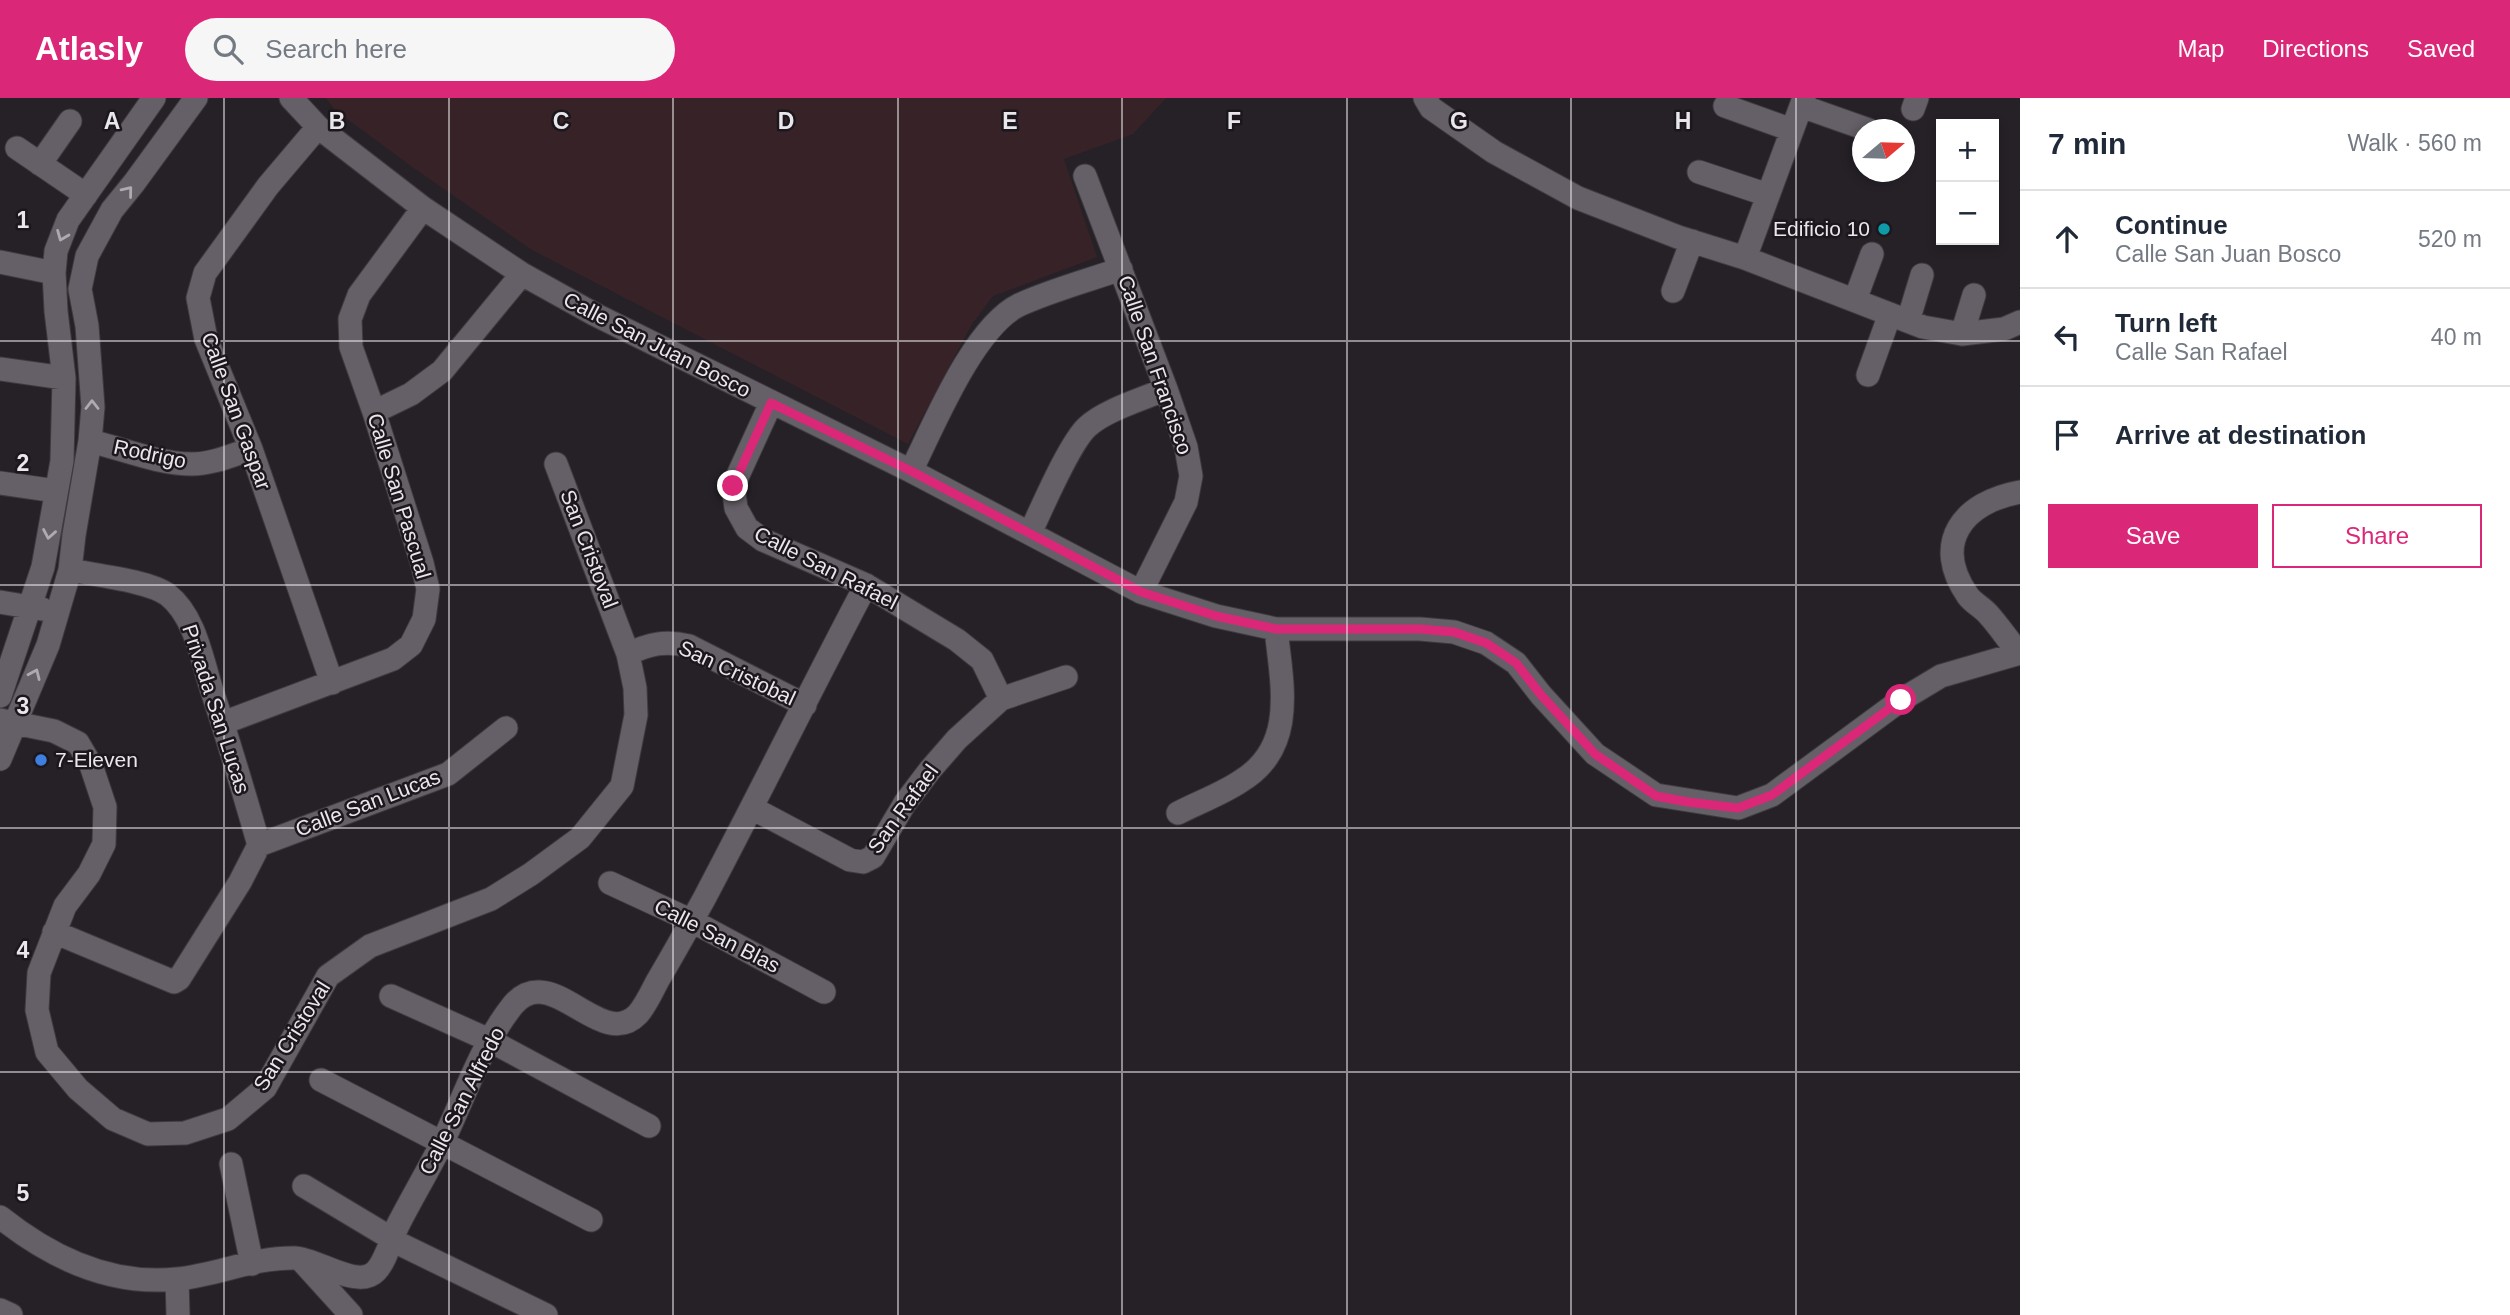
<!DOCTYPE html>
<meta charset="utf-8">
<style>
body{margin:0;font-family:Helvetica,sans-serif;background:#f6f6f7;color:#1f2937}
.controls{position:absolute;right:21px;top:21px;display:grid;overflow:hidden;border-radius:0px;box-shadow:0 4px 10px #0003}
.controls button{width:63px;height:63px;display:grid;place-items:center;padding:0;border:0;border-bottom:2px solid #e0e1e3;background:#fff;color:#1f2937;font:35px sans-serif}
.compass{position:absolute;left:1852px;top:21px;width:63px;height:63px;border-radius:50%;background:#fff;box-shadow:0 4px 10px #0003;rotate:71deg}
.stop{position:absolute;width:21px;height:21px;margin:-16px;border:5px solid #db2777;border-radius:50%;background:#fff}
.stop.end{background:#db2777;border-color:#fff;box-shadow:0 2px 7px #0008}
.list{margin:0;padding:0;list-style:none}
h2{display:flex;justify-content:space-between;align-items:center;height:91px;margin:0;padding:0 28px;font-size:30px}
h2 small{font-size:23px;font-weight:400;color:#747a83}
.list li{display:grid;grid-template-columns:46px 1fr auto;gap:21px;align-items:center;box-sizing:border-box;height:98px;padding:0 28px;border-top:2px solid #e0e1e3}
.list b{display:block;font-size:26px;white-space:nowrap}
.list p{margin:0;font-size:23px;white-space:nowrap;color:#747a83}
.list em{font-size:23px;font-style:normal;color:#747a83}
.actions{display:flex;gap:14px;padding:21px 28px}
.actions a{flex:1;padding:16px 0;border:2px solid #db2777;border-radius:0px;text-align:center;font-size:24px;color:#db2777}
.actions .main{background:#db2777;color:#fff}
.icon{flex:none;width:38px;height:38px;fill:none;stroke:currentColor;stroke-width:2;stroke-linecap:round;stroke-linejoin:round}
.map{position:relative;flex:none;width:2020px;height:1217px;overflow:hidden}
header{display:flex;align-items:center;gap:42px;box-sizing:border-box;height:98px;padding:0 35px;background:#db2777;color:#fff}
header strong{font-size:33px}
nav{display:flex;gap:38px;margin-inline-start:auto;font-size:24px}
.search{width:490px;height:63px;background:#f6f6f7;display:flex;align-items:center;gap:18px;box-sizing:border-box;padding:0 24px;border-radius:38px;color:#747a83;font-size:26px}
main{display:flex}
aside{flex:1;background:#fff}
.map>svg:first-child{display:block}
.industrial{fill:#372327}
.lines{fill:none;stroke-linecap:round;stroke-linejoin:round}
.minor-casing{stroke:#3e3b3f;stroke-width:25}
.minor{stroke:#656067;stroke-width:23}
.oneway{stroke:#aeaab0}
.route{stroke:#db2777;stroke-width:9}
.grid{fill:none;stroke:#e9e7eb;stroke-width:2;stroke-opacity:0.55}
.culture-dot{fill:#0f9aa8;stroke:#1b171d;stroke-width:2.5}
.shop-dot{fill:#3f7fe0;stroke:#1b171d;stroke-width:2.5}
.labels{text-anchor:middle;stroke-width:5;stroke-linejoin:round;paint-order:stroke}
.poi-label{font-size:21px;fill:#e9e7eb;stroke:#1b171d;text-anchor:end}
.street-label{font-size:21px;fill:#e9e7eb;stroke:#1b171d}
.grid-label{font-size:23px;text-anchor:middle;font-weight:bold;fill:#e9e7eb;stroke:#1b171d;stroke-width:5;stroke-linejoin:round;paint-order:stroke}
</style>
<header>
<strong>Atlasly</strong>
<div class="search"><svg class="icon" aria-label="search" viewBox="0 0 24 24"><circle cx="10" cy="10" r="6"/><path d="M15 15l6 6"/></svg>Search here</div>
<nav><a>Map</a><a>Directions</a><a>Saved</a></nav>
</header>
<main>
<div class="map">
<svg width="2020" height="1217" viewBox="0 0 2020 1217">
<rect width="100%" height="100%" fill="#252127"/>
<path class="industrial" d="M326,0H1166L1133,36L1064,61L1097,159L993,198L972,226L908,346L532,152L415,71L335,12Z"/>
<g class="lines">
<g class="minor-casing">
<path id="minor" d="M291,0L318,29L423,110L522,176L594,216L911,373L1141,494L1216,518L1276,531H1420L1454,534L1486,545L1516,565L1541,597L1595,656L1656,697L1738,710L1772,697L1901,602L1941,578L2020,555
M1425,0L1431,10L1494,54L1578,100L1678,139L1745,160L1923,229L1962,236L2004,231L2020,224
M1725,8L1792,32
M1801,8L1869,32
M1913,11L1917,0
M318,29L268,88L205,175L198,200L206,241L251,351L332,585
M17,50L86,97
M40,66L70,23
M1699,74L1768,97
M1085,78L1166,291L1186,349L1191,378L1186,404L1141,494
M1745,160L1804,0
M0,164L54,175
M1673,193L1692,143
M1855,202L1872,156
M1908,223L1922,177
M1962,236L1974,197
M0,271L64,280
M1868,277L1890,216
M771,305L733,388L736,410L747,430L763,442L866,487L957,542L982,562L1001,601
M374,314L411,296L442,273L522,176
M90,343C123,351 159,366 192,366C213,366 232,357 251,351
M911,373C934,327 973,230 1019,207C1049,193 1089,182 1121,171
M0,385L56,393
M1030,435C1042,410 1069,346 1087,329C1105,312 1143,301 1166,291
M70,472C94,477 150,483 168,497C195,518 202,562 212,593C229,644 244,695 259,747
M0,504L42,511
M2018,554C2008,542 1999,528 1988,516C1982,509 1973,505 1968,498C1931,445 1963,404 2020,394
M628,556C649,546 665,542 689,548L805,607
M0,598L43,469L62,363L64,280L56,213L54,175L56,153L68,122L154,0
M0,622L54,633L78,645L91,667L105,709L104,746L89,776L65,808L39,875L37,912L47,954L78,991L113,1021L148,1036L185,1035L228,1021L265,990L328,878L370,848L491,801L531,776L580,740L622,688L636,617L635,590L628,556L556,366
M223,625L393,561L411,547L424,521L428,491L422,465L374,314L351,249L350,221L359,197L423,110
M0,661L48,547L70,472L74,437L90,343L93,309L87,228L80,191L87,158L112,112L134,85L196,0
M752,710L850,762L863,764L873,759L905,705L930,672L957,641L1001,601L1066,579
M1178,715C1199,704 1222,696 1241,683C1297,649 1282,587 1276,531
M259,747L448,676L506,630
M610,785L692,823L824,894
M54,834L174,884L179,881L240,784L259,747
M391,898L489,942L649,1028
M321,982L591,1122
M231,1066L252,1166
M304,1088L404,1148L546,1217
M0,1119C50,1159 111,1188 177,1181C217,1177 255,1159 295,1160C318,1161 358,1192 376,1173C386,1163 392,1138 399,1125C413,1098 429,1071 443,1043C465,998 481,947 513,907C552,861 601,955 638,916C646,907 652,893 658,882C674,855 689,828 704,801C759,697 811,591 866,487
M302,1163L351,1217
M177,1181L178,1217
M0,1212L11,1217"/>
</g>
<use href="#minor" class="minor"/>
</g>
<defs><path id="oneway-chevron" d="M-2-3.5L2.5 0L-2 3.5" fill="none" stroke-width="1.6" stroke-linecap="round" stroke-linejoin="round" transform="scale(1.75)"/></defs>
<g class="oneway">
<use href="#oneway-chevron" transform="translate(128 93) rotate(-51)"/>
<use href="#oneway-chevron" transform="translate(62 138) rotate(112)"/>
<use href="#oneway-chevron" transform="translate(92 307) rotate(-90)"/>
<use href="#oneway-chevron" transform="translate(49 436) rotate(100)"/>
<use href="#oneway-chevron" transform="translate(35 576) rotate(-66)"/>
</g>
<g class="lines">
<path class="route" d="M733,388L771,305L911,373L1141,494L1216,518L1276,531H1420L1454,534L1486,545L1516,565L1541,597L1595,656L1656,698L1688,704L1738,710L1772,697L1901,602"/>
</g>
<path class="grid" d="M224,0V1217M449,0V1217M673,0V1217M898,0V1217M1122,0V1217M1347,0V1217M1571,0V1217M1796,0V1217M0,243H2020M0,487H2020M0,730H2020M0,974H2020"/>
<circle class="culture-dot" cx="1884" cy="131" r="7"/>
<circle class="shop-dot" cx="41" cy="662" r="7"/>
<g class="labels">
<g class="poi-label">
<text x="1870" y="138">Edificio 10</text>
<text x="55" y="669" text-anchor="start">7-Eleven</text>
</g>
<g class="street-label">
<text transform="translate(657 247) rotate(27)" y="7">Calle San Juan Bosco</text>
<text transform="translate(1155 267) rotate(71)" y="7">Calle San Francisco</text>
<text transform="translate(236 313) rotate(70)" y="7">Calle San Gaspar</text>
<text transform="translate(150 356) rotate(12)" y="7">Rodrigo</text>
<text transform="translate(399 398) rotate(73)" y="7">Calle San Pascual</text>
<text transform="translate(589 451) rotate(69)" y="7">San Cristoval</text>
<text transform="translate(826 470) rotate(27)" y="7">Calle San Rafael</text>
<text transform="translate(737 575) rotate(25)" y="7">San Cristobal</text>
<text transform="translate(216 611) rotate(72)" y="7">Privada San Lucas</text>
<text transform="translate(368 705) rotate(-21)" y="7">Calle San Lucas</text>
<text transform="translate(903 711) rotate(-54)" y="7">San Rafael</text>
<text transform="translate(717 838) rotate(27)" y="7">Calle San Blas</text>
<text transform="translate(292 938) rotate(-58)" y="7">San Cristoval</text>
<text transform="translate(462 1003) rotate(-63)" y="7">Calle San Alfredo</text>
</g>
</g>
<g class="grid-label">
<text x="112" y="31">A</text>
<text x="337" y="31">B</text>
<text x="561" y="31">C</text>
<text x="786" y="31">D</text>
<text x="1010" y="31">E</text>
<text x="1234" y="31">F</text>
<text x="1459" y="31">G</text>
<text x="1683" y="31">H</text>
<text x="23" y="130">1</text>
<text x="23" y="373">2</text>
<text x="23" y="616">3</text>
<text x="23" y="860">4</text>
<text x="23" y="1103">5</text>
</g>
</svg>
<div class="controls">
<button>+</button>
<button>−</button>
</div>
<svg class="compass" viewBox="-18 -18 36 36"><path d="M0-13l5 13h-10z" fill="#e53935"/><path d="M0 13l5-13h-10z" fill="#747a83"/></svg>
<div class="stop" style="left:1901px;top:602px"></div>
<div class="stop end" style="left:733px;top:388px"></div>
</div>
<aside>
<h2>7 min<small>Walk · 560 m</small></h2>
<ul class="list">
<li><svg class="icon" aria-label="ahead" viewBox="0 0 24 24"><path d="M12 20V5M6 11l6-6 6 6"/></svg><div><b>Continue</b><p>Calle San Juan Bosco</p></div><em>520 m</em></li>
<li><svg class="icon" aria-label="left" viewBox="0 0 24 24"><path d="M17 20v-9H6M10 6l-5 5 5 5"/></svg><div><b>Turn left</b><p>Calle San Rafael</p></div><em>40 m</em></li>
<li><svg class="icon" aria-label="arrive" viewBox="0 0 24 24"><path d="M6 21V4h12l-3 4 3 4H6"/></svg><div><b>Arrive at destination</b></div></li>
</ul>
<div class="actions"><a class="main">Save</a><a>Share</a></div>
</aside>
</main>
